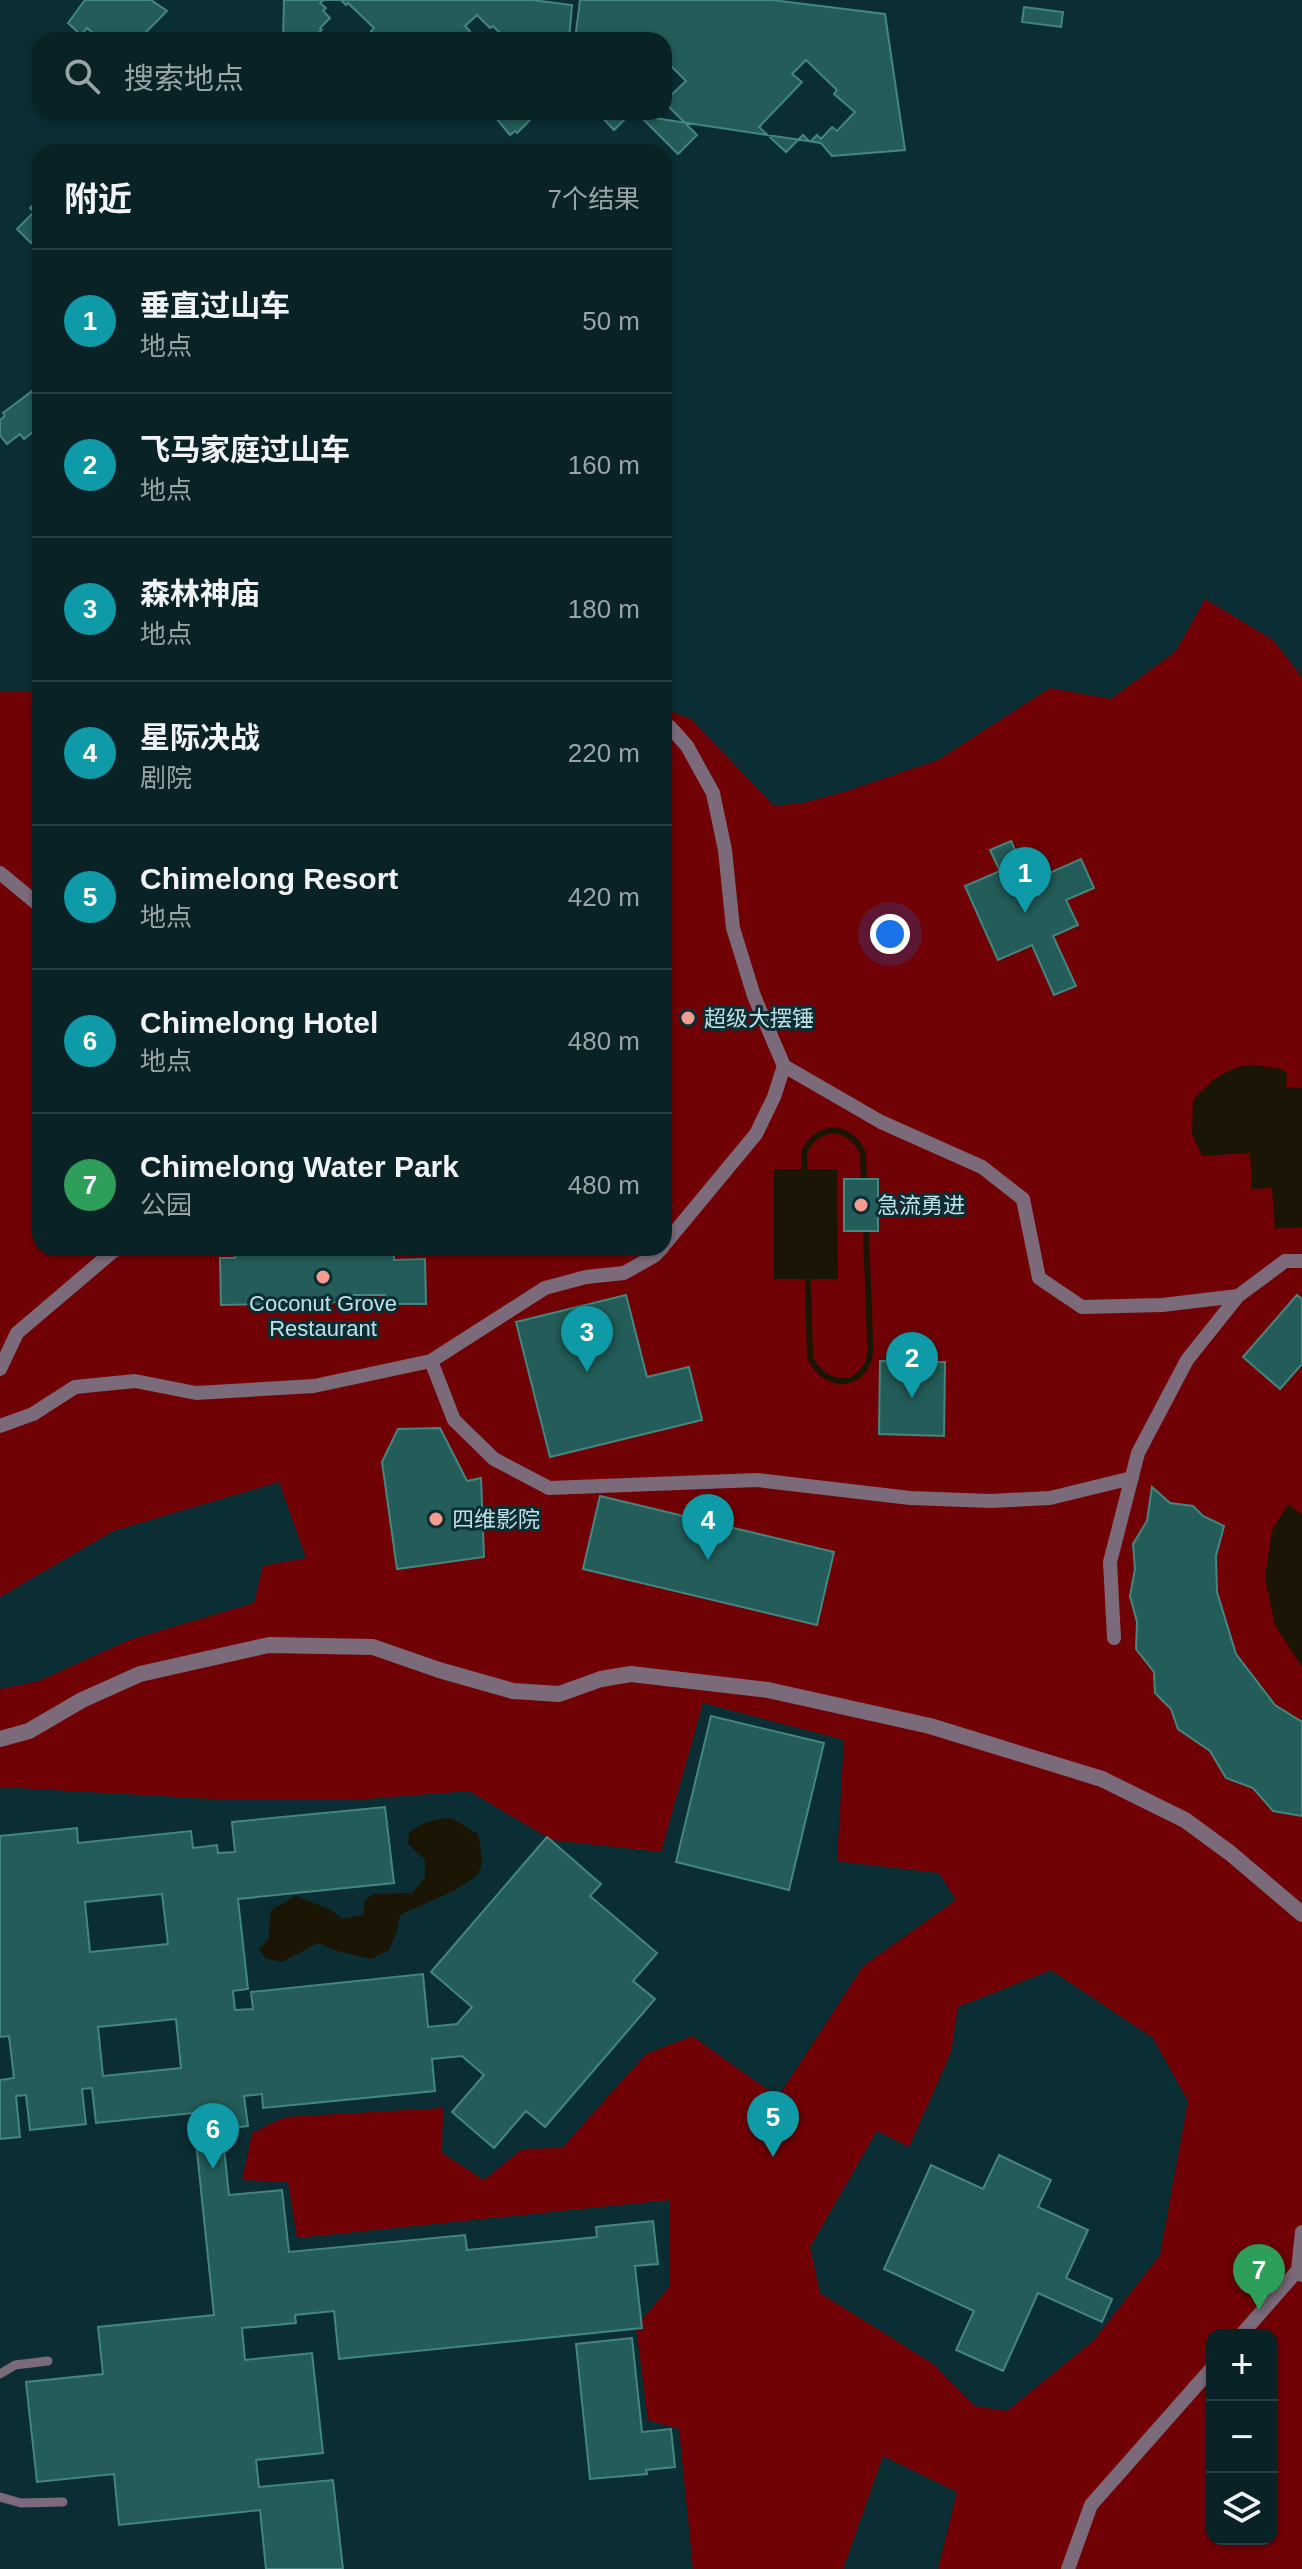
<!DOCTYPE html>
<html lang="zh">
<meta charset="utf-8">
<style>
body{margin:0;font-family:Arial,"Noto Sans SC",sans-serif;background:#162f32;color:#f1f3f6}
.controls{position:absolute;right:24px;bottom:24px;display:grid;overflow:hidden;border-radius:16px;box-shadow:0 2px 6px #0004}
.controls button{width:72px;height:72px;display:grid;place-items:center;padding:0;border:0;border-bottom:2px solid #293f43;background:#082226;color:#f1f3f6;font:40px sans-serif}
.you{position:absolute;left:890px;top:934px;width:28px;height:28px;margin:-20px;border:6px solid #fff;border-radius:50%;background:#1a73e8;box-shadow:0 0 0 12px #1a73e833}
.badge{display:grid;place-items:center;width:52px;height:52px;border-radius:50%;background:#f59c91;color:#fff;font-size:26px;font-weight:700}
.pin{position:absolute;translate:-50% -66px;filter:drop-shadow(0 2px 4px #0008)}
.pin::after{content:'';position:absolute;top:42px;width:28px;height:24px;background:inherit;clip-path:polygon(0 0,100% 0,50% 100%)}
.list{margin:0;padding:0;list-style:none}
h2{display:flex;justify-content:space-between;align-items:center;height:104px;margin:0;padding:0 32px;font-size:34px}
h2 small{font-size:26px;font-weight:400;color:#98a4a7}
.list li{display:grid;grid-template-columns:52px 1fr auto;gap:24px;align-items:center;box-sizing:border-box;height:144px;padding:0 32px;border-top:2px solid #293f43}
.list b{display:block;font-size:30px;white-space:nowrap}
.list p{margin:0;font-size:26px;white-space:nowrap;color:#98a4a7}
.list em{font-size:26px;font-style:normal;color:#98a4a7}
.icon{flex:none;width:44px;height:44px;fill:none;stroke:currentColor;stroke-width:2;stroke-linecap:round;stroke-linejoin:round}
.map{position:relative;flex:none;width:1302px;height:2569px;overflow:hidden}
.search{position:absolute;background:#082226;box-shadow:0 2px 6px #0004;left:32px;top:32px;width:640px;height:88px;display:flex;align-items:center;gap:20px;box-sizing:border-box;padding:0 28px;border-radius:24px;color:#98a4a7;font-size:30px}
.panel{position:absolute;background:#082226;box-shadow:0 2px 6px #0004;left:32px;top:144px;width:640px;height:1112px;border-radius:24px}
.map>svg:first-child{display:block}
.green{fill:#700105;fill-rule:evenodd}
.water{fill:#1b1505}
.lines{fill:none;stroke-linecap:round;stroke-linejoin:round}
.stream{stroke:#1b1505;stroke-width:6}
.building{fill:#235c58;stroke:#448680;stroke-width:2;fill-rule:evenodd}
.service{stroke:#7b6a7a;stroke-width:9}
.pedestrian{stroke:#7b6a7a;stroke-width:14}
.minor{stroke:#7b6a7a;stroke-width:16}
.poi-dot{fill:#f59c91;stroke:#0a2e33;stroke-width:3}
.labels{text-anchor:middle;stroke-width:6;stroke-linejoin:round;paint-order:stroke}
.poi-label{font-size:22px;fill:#c0e0e5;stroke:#0a2e33;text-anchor:start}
</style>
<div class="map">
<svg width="1302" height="2569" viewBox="0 0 1302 2569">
<rect width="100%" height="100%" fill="#0a2e33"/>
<path class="green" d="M1205,599L1273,640L1302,677V2569H938L957,2492L883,2456L843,2569H693L679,2429L648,2420L636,2327L670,2286L669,2200L297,2238L288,2182L242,2180L252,2133L285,2117L443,2108L442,2153L484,2180L522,2149L562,2148L646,2054L692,2036L778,2097L863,1966L956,1900L939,1873L837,1861L844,1740L703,1703L661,1852L552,1840L469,1791L365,1799L231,1800L0,1787V1689L39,1681L129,1640L254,1603L263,1566L306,1558L279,1482L113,1531L0,1597V692H40V1248H664V709L691,719L774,806L803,803L847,791L938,760L1050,688L1111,699L1176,651ZM1051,1970L1153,2038L1188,2101L1160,2255L1094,2340L1007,2411L975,2406L933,2364L820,2293L810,2247L877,2131L909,2147L951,2052L958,2007ZM1212,2335H1272V2539H1212Z"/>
<path class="water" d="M1252,1065L1281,1069L1287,1074L1286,1087L1302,1088V1227L1275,1229L1272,1188L1252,1189L1250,1153L1202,1156L1192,1134L1193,1100C1212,1081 1224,1067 1252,1065Z
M773,1169H837L838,1279H773Z
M1288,1504L1302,1515V1667L1275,1625L1265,1578L1272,1530Z
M451,1818L478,1834C480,1846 485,1862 479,1872C471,1886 416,1907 400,1915L397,1931L389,1950L371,1959L334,1950L318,1943L282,1962L265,1958L259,1949L268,1940L271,1910L296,1896L331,1910L342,1919L363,1915L365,1900L374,1894L412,1893L425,1877V1860L408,1844L409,1833C423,1821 434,1819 451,1818Z"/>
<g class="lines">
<path class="stream" d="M834,1130C849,1133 856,1139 863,1153L870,1340C870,1349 871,1358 866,1366C851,1393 818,1380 810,1356L804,1152C811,1138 818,1133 834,1130Z"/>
</g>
<path class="building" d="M85,0H151L167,11L141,37L142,40H101L87,28L81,35L68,23Z
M284,0H532L572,5L569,40H283Z
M324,0H341L346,5L348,3L374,28L371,31L381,40H309L322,30L320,28L330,18L323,11L326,8L320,3Z
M580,0H772L885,14L905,150L832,156L821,143L614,112H664V40H575Z
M1024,7L1063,12L1061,27L1022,22Z
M477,15L490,28L493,26L507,40H472L467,34L470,31L465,26Z
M664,59L686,81L664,102L697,135L678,154L636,112H664Z
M806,60L837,90L834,94L855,112L837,131L832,127L821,139L817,135L810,142L803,135L786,152L759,127L802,82L792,74Z
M491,112H528L533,117L517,133L515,131L510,135Z
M576,112H594L593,119L575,118Z
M597,112H632L614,130Z
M40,198V235L31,243L17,229L34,212L30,208Z
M40,385V426L24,439L20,434L7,444L0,435V420L5,416L3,413Z
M1011,841L1029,882L1081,859L1094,888L1066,900L1078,925L1053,936L1076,986L1054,995L1032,945L998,960L965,886L1000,871L990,850Z
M844,1179H878V1231H844Z
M235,1248H394V1260L425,1259L426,1304H385V1295H344V1302L221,1305L220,1258H235Z
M626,1295L647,1377L689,1367L702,1420L550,1457L516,1322Z
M1297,1295L1302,1299V1364L1280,1389L1243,1357Z
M880,1361L945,1362L944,1436L879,1434Z
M440,1428L467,1481L481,1478L484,1557L397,1569L382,1462L398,1429Z
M1152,1487L1170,1503L1193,1506L1203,1516L1224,1526L1216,1556L1217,1592L1236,1654L1275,1705L1302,1722V1816L1273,1811L1253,1788L1226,1778L1210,1751L1178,1729L1171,1709L1155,1693L1154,1672L1136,1649L1137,1622L1130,1596L1135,1569L1133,1544L1147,1521Z
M600,1496L834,1552L817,1625L583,1569Z
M711,1716L824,1743L789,1890L676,1862Z
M385,1807L394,1883L238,1899L248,1989L233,1991L235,2010L253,2009L251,1992L423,1974L428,2027L457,2024L472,2007L431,1972L547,1837L601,1884L590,1896L657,1953L633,1981L655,1999L545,2127L526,2111L494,2148L452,2112L484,2075L462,2056L432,2059L435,2091L263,2108L262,2094L244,2096L248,2126L222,2129L229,2195L282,2190L289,2252L465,2235L467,2250L597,2237L596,2227L653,2221L658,2264L635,2266L642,2328L339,2359L334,2311L295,2315L296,2323L242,2328L245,2360L312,2353L323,2453L256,2460L259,2487L333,2480L343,2569H266L260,2510L119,2525L114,2474L37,2482L26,2382L103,2374L98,2327L214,2315L193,2113L96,2123L92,2088L82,2089L86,2124L30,2130L26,2095L16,2096L20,2137L0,2139V2080L14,2078L9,2036L0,2037V1836L77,1828L78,1843L191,1831L193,1848L217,1845L218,1853L235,1852L232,1822ZM162,1894L168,1944L90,1952L85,1902ZM176,2019L181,2068L103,2076L98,2027Z
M999,2155L1051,2180L1038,2207L1088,2230L1066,2278L1112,2299L1102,2322L1038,2293L1003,2371L956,2350L974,2311L884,2269L931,2165L983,2189Z
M632,2338L642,2432L671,2429L675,2467L646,2470L647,2474L590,2479L576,2344Z"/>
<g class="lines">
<path class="service" d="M0,2374L15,2365L48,2361
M0,2497L21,2503L63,2502"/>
<path class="pedestrian" d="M664,725L670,727L687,746L713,793L725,850L733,928L754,996L784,1066L881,1122L982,1167L1023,1199L1039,1278L1082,1307L1162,1305L1238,1296
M0,873L40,906
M664,1245L756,1134L774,1097L784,1066
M431,1361L454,1420L494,1459L549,1488L757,1480L910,1498L991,1501L1050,1498L1132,1478
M0,1369L17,1333L117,1248
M0,1426L33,1414L75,1387L135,1381L196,1393L314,1386L431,1361L545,1288L586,1277L624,1273L654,1256L662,1248
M1114,1638L1110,1562L1138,1453L1187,1360L1238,1296L1285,1261H1302
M1302,2232L1298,2270L1302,2275
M1241,2335L1298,2270
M1068,2569L1091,2505L1212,2368"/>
<path class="minor" d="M0,1739L29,1731L82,1700L140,1674L269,1645L373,1647L439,1670L513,1691L559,1694L601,1679L631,1674L768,1690L930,1726L1102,1779L1185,1820L1230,1853L1302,1914"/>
</g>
<g class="poi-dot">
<circle cx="688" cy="1018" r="8"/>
<circle cx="861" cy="1205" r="8"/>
<circle cx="323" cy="1277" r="8"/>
<circle cx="436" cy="1519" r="8"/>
</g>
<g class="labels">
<g class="poi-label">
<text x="704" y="1026">超级大摆锤</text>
<text x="877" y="1213">急流勇进</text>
<text x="323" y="1311" text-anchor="middle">Coconut Grove<tspan x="323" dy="25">Restaurant</tspan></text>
<text x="452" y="1527">四维影院</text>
</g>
</g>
</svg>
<div class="controls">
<button>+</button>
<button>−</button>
<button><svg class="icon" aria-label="layers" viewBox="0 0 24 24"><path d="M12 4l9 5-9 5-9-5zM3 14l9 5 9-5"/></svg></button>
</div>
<div class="you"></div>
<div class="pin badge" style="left:1025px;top:913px;background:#0f9aa8">1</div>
<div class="pin badge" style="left:912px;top:1398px;background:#0f9aa8">2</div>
<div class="pin badge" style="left:587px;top:1372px;background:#0f9aa8">3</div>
<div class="pin badge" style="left:708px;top:1560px;background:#0f9aa8">4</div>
<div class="pin badge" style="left:773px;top:2157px;background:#0f9aa8">5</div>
<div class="pin badge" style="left:213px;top:2169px;background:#0f9aa8">6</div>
<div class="pin badge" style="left:1259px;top:2310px;background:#2e9e5b">7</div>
<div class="search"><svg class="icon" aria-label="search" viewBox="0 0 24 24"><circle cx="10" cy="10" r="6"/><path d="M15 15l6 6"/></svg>搜索地点</div>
<section class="panel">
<h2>附近<small>7个结果</small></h2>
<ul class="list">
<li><span class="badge" style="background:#0f9aa8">1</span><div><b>垂直过山车</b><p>地点</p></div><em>50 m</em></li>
<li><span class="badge" style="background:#0f9aa8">2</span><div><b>飞马家庭过山车</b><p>地点</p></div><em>160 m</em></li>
<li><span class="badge" style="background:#0f9aa8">3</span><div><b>森林神庙</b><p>地点</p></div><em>180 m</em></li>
<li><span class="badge" style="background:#0f9aa8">4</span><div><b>星际决战</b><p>剧院</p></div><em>220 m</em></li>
<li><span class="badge" style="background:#0f9aa8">5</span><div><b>Chimelong Resort</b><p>地点</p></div><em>420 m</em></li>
<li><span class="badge" style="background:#0f9aa8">6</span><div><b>Chimelong Hotel</b><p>地点</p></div><em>480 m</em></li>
<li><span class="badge" style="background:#2e9e5b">7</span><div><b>Chimelong Water Park</b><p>公园</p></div><em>480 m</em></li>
</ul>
</section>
</div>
